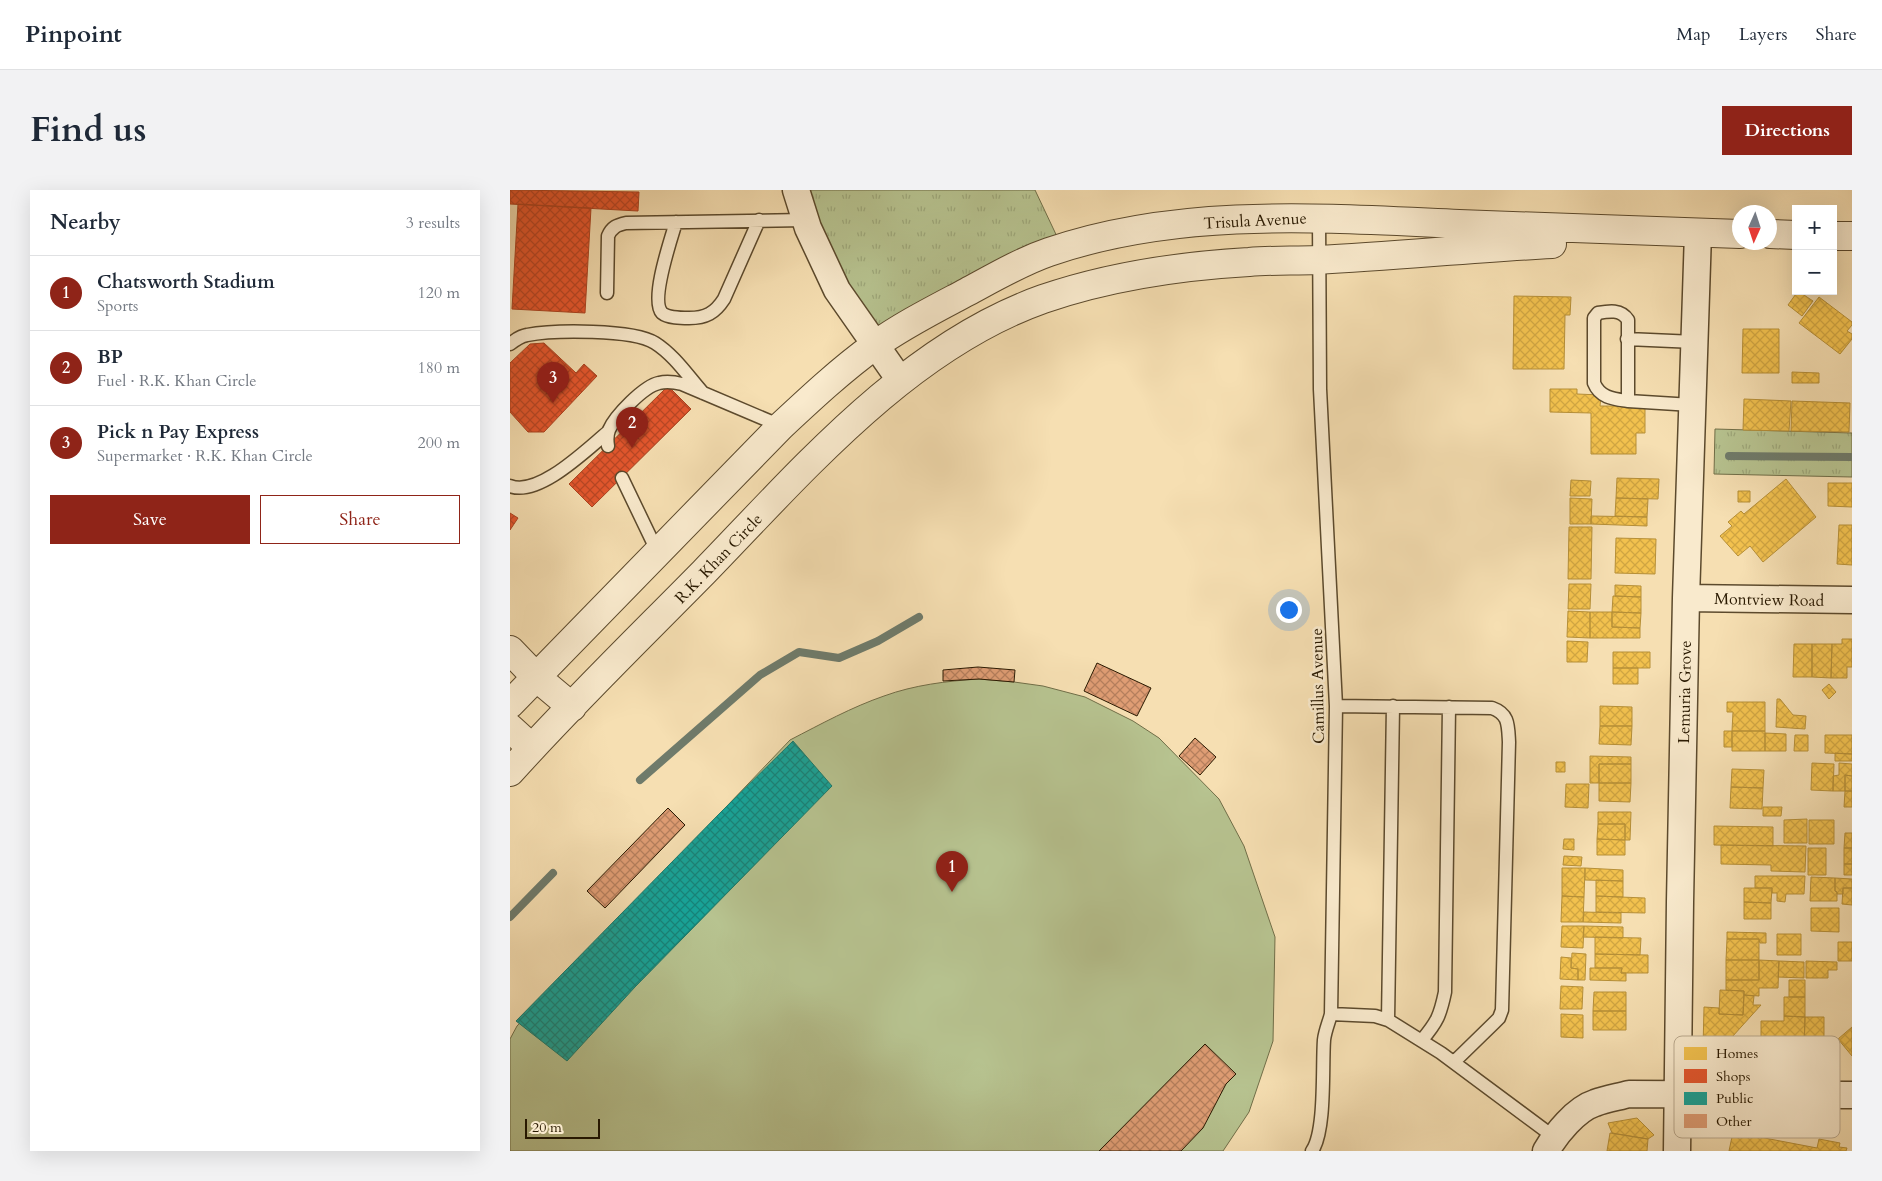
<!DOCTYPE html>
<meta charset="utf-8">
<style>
body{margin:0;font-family:Cardo,serif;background:#f2f2f3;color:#1f2937}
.controls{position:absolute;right:15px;top:15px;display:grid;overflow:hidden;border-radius:0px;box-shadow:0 5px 20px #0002}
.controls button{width:45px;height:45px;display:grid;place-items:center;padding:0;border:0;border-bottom:1px solid #e0e1e3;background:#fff;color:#1f2937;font:25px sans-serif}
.compass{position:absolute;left:1222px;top:15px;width:45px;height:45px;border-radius:50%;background:#fff;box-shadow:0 5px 20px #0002;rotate:183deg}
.scale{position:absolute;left:15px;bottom:12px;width:75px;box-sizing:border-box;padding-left:5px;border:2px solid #291901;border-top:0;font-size:14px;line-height:18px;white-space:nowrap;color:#291901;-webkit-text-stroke:4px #f9eacd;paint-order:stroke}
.you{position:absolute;left:778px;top:419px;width:18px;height:18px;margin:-12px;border:4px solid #fff;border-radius:50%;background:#1a73e8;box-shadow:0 0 0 8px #1a73e833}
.badge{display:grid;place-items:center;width:32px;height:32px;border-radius:50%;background:#8f2418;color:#fff;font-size:16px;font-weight:700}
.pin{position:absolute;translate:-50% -41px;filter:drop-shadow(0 1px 2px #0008)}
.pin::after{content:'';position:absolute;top:26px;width:18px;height:15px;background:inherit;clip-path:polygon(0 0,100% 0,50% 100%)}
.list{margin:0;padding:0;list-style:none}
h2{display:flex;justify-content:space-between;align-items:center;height:65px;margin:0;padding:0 20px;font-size:21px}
h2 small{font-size:16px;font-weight:400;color:#747a83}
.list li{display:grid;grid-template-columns:32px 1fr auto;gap:15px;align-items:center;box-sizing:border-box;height:75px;padding:0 20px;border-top:1px solid #e0e1e3}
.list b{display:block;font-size:19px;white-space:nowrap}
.list p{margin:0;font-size:16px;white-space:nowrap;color:#747a83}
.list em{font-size:16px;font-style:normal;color:#747a83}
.actions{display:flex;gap:10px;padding:15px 20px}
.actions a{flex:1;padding:11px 0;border:1px solid #8f2418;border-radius:0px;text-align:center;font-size:18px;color:#8f2418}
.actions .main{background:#8f2418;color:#fff}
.map{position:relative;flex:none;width:1342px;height:961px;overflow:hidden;border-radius:0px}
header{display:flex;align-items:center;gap:30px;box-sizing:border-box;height:70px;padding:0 25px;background:#fff;border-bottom:1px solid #e0e1e3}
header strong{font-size:24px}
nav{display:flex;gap:28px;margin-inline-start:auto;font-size:18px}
.intro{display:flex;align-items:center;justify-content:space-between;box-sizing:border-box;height:120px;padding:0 30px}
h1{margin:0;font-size:35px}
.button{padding:12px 22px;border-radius:0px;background:#8f2418;color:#fff;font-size:18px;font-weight:700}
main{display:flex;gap:30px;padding:0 30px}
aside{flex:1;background:#fff;border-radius:0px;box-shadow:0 5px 20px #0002}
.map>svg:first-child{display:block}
.grass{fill:url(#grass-tufts);stroke:#706e48}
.garden{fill:#b7c390;stroke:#706e48}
.homes{fill:url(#homes-cross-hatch);stroke:#b68f37}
.shops{fill:url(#shops-cross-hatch);stroke:#ac4420}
.public{fill:url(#public-cross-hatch);stroke:#1c7a6b}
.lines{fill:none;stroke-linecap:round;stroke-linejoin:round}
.stream{stroke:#6f7b6b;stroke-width:8}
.building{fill:url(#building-cross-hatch);stroke:#291901}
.service-casing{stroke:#5c4a2d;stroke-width:15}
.minor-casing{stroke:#5c4a2d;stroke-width:29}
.tertiary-casing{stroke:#5c4a2d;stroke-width:30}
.service{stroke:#f9eacd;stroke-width:12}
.minor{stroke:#f9eacd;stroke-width:26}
.tertiary{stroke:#f9eacd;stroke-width:28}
.labels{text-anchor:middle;stroke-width:5;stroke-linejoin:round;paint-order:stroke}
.street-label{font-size:16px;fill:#291901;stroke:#f9eacd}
.key{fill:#f9eacd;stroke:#bbab90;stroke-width:1}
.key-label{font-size:14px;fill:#291901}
</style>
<header>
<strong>Pinpoint</strong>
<nav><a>Map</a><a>Layers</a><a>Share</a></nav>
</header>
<div class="intro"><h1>Find us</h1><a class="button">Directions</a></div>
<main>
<aside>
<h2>Nearby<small>3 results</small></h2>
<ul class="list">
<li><span class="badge">1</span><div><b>Chatsworth Stadium</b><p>Sports</p></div><em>120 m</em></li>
<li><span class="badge">2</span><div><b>BP</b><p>Fuel · R.K. Khan Circle</p></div><em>180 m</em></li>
<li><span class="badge">3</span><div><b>Pick n Pay Express</b><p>Supermarket · R.K. Khan Circle</p></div><em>200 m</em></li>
</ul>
<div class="actions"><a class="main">Save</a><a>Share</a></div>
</aside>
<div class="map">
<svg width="1342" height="961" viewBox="0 0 1342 961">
<defs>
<pattern id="grass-tufts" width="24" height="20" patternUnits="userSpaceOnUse" patternTransform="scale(1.25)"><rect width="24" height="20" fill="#b7c390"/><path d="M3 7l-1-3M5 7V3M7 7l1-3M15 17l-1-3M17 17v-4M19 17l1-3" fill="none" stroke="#9da77a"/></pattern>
<pattern id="homes-cross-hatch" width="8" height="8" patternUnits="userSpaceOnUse" patternTransform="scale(1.25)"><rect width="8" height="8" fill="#f2c14e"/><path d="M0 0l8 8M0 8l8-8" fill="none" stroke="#d0a542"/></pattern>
<pattern id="shops-cross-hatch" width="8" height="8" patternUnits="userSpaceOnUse" patternTransform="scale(1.25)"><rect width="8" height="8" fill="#e4572e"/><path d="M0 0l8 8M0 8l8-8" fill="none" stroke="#b94725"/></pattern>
<pattern id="public-cross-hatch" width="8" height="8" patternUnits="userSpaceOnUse" patternTransform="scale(1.25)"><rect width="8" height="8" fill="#17a398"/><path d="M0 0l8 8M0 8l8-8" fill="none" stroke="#15847a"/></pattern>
<pattern id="building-cross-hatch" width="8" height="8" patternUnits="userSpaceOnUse" patternTransform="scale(1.25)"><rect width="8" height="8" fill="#df9d74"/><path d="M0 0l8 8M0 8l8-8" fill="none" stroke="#b57f5d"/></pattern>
</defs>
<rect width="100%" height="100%" fill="#f6dfb2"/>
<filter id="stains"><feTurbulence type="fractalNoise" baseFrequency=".004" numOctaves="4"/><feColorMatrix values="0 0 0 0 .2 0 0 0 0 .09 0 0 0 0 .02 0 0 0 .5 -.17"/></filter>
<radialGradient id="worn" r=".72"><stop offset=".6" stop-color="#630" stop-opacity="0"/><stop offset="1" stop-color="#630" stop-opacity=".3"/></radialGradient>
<path class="grass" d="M284,0H525L551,55L365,155Z
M1205,239L1342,243V287L1204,284Z"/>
<path class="garden" d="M469,489L504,492L533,496L575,507L623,531L649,548L709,609L734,656L765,747L763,851L739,922L713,961H0V849L7,836L280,550C311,534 342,517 374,506C404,495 437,491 469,489Z"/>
<path class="homes" d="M1288,101L1303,111L1292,126L1278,115Z
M1004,106L1061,107L1060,125H1055L1054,179H1003Z
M1309,107L1342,132V135L1337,141L1342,144V149L1330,164L1289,133Z
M1233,139H1269V183H1232Z
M1282,182L1309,183V193H1282Z
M1040,199H1067V204L1091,205L1090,216H1135V243H1126V264H1081V223L1040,222Z
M1234,209L1281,211L1279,241L1233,240Z
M1282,211L1340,213L1339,242L1281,241Z
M1107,288L1149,289L1148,309L1106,308Z
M1276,289L1306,327L1253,372L1240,356L1228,366L1210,346L1222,336L1218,332L1231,321L1234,324Z
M1061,290L1081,291L1080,306H1060Z
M1318,293H1342V317L1318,316Z
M1228,301H1240V312H1228Z
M1060,308L1082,309L1081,334H1060Z
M1106,308L1138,309L1137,327L1105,326Z
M1081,326L1137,327V336L1081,334Z
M1329,335H1342V375L1327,374Z
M1059,337H1082L1081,389H1058Z
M1106,348L1146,349L1145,384L1105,383Z
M1059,394H1081L1080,419H1058Z
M1105,395L1131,396V407L1105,406Z
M1103,406L1131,407V423L1102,422Z
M1058,421L1080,422V448L1057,447Z
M1080,422H1102V437L1130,438V448H1080Z
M1102,422L1131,423L1130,438L1102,437Z
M1332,449H1342V477H1337V488H1321L1322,454H1332Z
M1057,451L1078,452L1077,472H1057Z
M1284,454H1302V487H1283Z
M1302,454H1322L1321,488L1302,487Z
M1103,462H1140V478H1103Z
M1103,478H1128V494H1103Z
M1319,494L1326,502L1319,509L1312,500Z
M1267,509H1270L1283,525L1296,526L1295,539L1266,537Z
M1217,512H1255V541H1222L1223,522H1217Z
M1090,516L1122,517V536H1090Z
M1090,536H1122L1121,555L1089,554Z
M1214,541H1222V557H1214Z
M1222,541H1255V561H1222Z
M1255,543L1276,544V561H1255Z
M1285,545H1298V561H1284Z
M1315,545H1342V564L1315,563Z
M1325,563L1342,564V571H1325Z
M1080,566L1121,567V574H1089V593H1080Z
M1046,572H1055V582H1046Z
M1302,573L1324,574L1323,601L1301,600Z
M1329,573L1342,574V586L1335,585V601H1323V586L1329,585Z
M1089,574H1121V593H1089Z
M1222,579L1254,580L1253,598L1221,597Z
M1335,585L1342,586V601H1335Z
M1089,593H1121L1120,612L1089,611Z
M1056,594H1079L1078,618L1055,617Z
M1221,597L1253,598L1252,619L1220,618Z
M1335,601H1342V617H1334Z
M1253,617H1272L1271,626H1253Z
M1088,622H1121L1120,650H1115V634H1088Z
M1297,629V653H1274V630Z
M1299,630H1324V654H1299Z
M1088,634H1115V650L1087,649Z
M1204,636L1263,637V656L1204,655Z
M1335,643H1342V658H1334Z
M1054,649H1064V660L1053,659Z
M1087,649L1115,650V665H1087Z
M1211,655L1296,656L1295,682L1261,681V675L1211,674Z
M1298,658H1316V685H1298Z
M1334,658H1342V674H1334Z
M1054,666L1072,667L1071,676L1053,675Z
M1334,674H1342V685H1334Z
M1052,678H1075L1074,707L1052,706Z
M1075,678L1113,680V691L1075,690Z
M1245,686H1295L1294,704H1276L1275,712L1267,711V703H1262V698H1245Z
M1301,687L1325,688V701L1327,702V711H1300Z
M1325,688L1342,689V698H1333V704H1327V702L1325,701Z
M1086,690L1113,691V707L1086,706Z
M1234,698H1262L1261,713L1234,712Z
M1333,698H1342V715L1332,714Z
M1052,706L1074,707L1073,732H1051Z
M1086,706L1135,708V723L1086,722Z
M1234,712L1261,713V729H1234Z
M1301,718H1329V742L1301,741Z
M1074,722L1111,723V733L1073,732Z
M1052,736H1074L1073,758L1051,757Z
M1074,736L1113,737V748L1073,747Z
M1217,742L1256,743V753H1250L1249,749H1217Z
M1267,744H1291V765H1267Z
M1085,747L1131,748L1130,765L1085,764Z
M1217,749H1249V770H1216Z
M1328,752H1342V771H1328Z
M1062,763L1076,764L1075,790H1068V779L1061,778Z
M1085,764L1138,765V783H1111L1112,778H1085Z
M1051,767L1061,768V778L1068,779V790L1050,789Z
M1216,770H1249V790H1216Z
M1249,770L1269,771L1268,798H1249V806L1234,805V801L1216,800V790H1249Z
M1269,771L1294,772V788L1268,787Z
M1296,771L1327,772V780H1318V788H1296Z
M1080,778H1112L1111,783H1116V791L1080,790Z
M1279,790H1295V807H1279Z
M1051,796L1073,797L1072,819H1050Z
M1210,800L1234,801L1233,825L1209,824Z
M1084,802H1116V821H1083Z
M1234,805L1244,806L1243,815H1251L1203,868L1193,859L1194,817L1209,818V824L1233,825Z
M1274,807H1295V827L1274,826Z
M1083,821H1116V840H1083Z
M1051,824L1073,825V848L1051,847Z
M1274,826L1295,827L1294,860H1251V831H1274Z
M1295,827H1314V860H1294Z
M1342,837V866L1328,849Z
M1127,928L1144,945L1138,949L1102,943L1098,933Z
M1223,942L1307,958L1309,949L1330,953L1329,957L1337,958L1336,961H1219Z
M1100,943L1138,949L1137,961H1097Z"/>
<path class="shops" d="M0,0L129,2L128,21L0,14Z
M8,14L81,18L75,123L2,119Z
M34,153L66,183L74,174L87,186L34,242H18L0,222V173L20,154Z
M158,196L181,219L82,317L59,294Z
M0,323L8,328L0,340Z"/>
<path class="public" d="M283,551L322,596L125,797L57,871L6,831L211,622Z"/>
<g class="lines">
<path class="stream" d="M1219,266L1342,267
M130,590L250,485L289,462L329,468L368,451L409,427
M0,727L43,683"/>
</g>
<path class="building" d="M587,473L641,498L627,526L574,501Z
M468,477L505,480L504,492L469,489L433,491V480Z
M685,548L706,567L690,585L669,566Z
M158,618L175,635L95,718L77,701Z
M695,854L726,884L716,894L693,938L671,961H589Z"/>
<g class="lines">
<g class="service-casing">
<path id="service" d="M166,32C161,49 140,110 152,123C158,128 171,128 179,128C196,128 205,123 214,109L249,30
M97,103L98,46C102,37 107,35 116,33L295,30
M1117,149L1185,152
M0,154C5,150 11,146 17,145C43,140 123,139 145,153C164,165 178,186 193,203
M1118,211C1104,209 1090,208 1084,193V128L1088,123C1099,121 1111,119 1118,130V211L1182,215
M98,256C97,250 97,245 99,240C105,226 134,196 149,193C157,191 164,192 172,194L271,236
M112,288L148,363
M0,296C29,307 76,260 98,242
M826,516L982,518C999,524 998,535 999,552L992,820L989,828L984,833L944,872
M821,824L865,826L878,830L931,863L1044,947
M878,830L883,516
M912,850C927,832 930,826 935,802L939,517
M802,961C816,941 812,876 814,850C815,841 819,832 821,824L826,516L810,199L809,27"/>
</g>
<g class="minor-casing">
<path id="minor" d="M286,0L298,38L327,100L390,190
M1176,408L1342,410
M1036,961C1046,944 1066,919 1085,913C1096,909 1108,907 1119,904L1342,905
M1167,961L1170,712L1176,408L1188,43"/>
</g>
<g class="tertiary-casing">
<path id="tertiary" d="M1260,44L1286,45
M1323,46H1342
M0,460L25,486L62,517
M0,514L271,236C301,208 331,180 364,156C391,136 427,118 457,102C483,88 510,72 539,62C670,17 813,28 949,34C1042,38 1136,41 1230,44
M0,538L22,558
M0,582C62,513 129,448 194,382C292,281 397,157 533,109C600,86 669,76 739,72C762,70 785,71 807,70C886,66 964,58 1042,54"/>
</g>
<use href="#service" class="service"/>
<use href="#minor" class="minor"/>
<use href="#tertiary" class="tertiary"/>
</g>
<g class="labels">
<g class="street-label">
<text transform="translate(745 30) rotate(-3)" y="6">Trisula Avenue</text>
<text transform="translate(208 368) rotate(-46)" y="6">R.K. Khan Circle</text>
<text transform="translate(1259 409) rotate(1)" y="6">Montview Road</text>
<text transform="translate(807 496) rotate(-91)" y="6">Camillus Avenue</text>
<text transform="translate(1174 502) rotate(-89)" y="6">Lemuria Grove</text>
</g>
</g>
<rect x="1164" y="846" width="166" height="102" rx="8" class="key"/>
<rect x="1174" y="857" width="23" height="13" fill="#f2c14e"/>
<rect x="1174" y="879" width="23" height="14" fill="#e4572e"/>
<rect x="1174" y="902" width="23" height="13" fill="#17a398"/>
<rect x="1174" y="924" width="23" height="14" fill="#df9d74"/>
<g class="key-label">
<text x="1206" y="868">Homes</text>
<text x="1206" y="891">Shops</text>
<text x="1206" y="913">Public</text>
<text x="1206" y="936">Other</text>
</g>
<rect width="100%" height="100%" filter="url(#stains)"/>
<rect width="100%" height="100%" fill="url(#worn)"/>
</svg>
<div class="controls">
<button>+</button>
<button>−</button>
</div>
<svg class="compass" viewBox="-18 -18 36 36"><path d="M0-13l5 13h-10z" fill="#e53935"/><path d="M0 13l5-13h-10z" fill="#747a83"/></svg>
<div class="scale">20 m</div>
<div class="you"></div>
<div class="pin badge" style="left:442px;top:702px">1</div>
<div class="pin badge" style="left:122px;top:258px">2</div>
<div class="pin badge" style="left:43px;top:213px">3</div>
</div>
</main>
